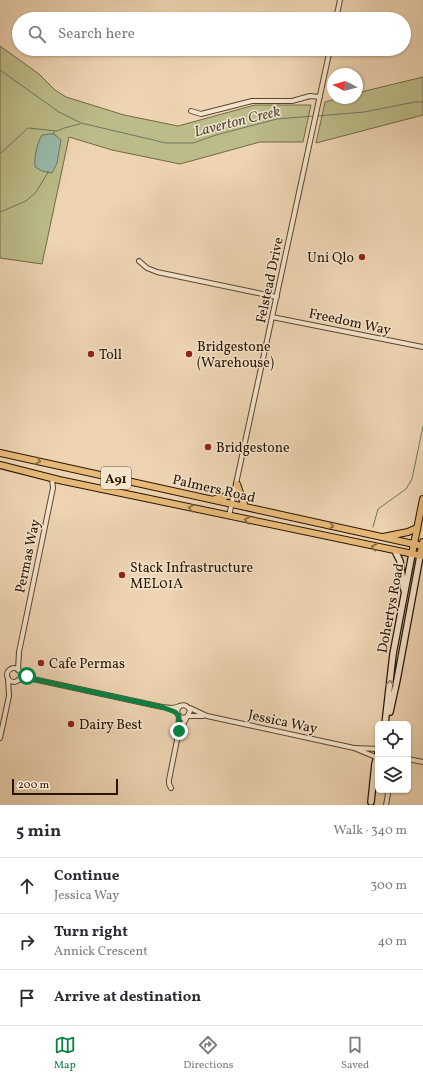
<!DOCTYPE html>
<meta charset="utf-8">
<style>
body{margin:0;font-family:Vollkorn,serif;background:#f7f7f7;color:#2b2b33}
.controls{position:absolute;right:12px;bottom:12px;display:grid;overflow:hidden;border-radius:6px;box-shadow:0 1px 3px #0004}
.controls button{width:36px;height:36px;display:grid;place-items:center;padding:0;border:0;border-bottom:1px solid #e1e1e2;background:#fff;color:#2b2b33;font:20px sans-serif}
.compass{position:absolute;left:327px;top:68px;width:36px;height:36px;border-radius:50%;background:#fff;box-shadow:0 1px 3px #0004;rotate:276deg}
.scale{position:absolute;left:12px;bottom:10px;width:106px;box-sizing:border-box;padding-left:4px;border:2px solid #271501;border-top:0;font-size:11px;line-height:14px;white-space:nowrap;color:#271501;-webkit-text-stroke:3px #f4e3cd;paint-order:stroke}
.stop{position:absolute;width:12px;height:12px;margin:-9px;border:3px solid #0b8043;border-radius:50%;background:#fff}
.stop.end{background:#0b8043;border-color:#fff;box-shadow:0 1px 4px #0008}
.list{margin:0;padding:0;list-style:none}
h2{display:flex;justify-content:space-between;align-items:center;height:52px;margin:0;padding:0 16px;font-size:17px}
h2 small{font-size:13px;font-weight:400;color:#7c7c81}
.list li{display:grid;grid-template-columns:26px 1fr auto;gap:12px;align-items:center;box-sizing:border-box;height:56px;padding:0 16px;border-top:1px solid #e1e1e2}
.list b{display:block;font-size:15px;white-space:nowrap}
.list p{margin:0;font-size:13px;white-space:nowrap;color:#7c7c81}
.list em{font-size:13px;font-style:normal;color:#7c7c81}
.icon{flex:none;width:22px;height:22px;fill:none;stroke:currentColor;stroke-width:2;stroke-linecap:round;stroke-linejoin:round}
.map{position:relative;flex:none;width:423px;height:805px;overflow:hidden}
.search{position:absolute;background:#fff;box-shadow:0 1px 3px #0004;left:12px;right:12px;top:12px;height:44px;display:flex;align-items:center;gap:10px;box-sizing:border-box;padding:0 14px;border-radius:22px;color:#7c7c81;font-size:15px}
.sheet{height:220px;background:#fff}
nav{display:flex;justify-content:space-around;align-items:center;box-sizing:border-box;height:56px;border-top:1px solid #e1e1e2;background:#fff;font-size:11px;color:#7c7c81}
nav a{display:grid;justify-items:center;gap:2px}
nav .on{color:#0b8043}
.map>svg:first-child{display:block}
.green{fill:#bcbc89;stroke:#726845}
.water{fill:#99b8aa;stroke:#6b7766}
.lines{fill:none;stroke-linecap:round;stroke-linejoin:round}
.stream{stroke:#6b7766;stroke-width:1}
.minor-casing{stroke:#59452d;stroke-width:6}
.secondary-casing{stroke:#271501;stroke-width:8}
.primary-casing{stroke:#271501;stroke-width:8}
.trunk-casing{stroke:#271501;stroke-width:8}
.minor{stroke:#f4e3cd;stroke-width:4}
.secondary{stroke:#f4e3cd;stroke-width:5.5}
.primary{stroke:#e7ba79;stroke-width:6}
.trunk{stroke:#e7ba79;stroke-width:6}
.oneway{stroke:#87683d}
.oneway2{stroke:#988671}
.route{stroke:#0b8043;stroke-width:5}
.poi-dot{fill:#8f2418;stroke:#f4e3cd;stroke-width:1.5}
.labels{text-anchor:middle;stroke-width:3;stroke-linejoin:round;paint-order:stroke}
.shield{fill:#f4e3cd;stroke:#64533e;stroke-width:1}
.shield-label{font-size:13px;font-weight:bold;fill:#271501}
.poi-label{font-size:14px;fill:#271501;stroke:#f4e3cd;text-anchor:start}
.street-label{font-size:14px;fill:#271501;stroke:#f4e3cd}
.water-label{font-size:15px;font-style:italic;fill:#4f4e3c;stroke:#f4e3cd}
</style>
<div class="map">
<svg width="423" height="805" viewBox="0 0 423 805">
<rect width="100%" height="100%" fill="#eed4b2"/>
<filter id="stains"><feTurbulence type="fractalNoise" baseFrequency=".005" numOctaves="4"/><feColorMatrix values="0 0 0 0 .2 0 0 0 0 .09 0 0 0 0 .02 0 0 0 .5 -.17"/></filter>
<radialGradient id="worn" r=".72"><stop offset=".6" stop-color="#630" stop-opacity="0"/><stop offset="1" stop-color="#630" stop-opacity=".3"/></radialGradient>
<path class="green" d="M0,46L39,74L55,90L66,97L124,115L178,126L255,105H311L303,142H260L180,164L112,150L69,137L42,264L0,258Z
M423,77V115L316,143L325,102L339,98H357V93Z"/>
<path class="water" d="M49,134H54L61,140L57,163L52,173L42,171L35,167C34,156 37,144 42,135Z"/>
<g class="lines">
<path class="stream" d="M0,70L59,112L81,123L166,143H193L216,135L277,119L314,116
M317,116L364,112L415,102H423
M54,135V131
M0,154L28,128L57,131L64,128L80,124
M0,212L26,201L36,192L47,174L48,171
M373,527L378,509L406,489L412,479L423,426"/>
<g class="minor-casing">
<path id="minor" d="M336,19L340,0
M191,111L201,114L252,101H292L310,96L320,97
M139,261L147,268L157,272L277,297
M272,317L423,347
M229,516L330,49
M7 675a7 7 0 1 1 14 0a7 7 0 1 1-14 0Z
M18,670L19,652L53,488L52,478
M18,680L33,679L162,707C165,707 169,708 172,708C180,707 186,701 190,711L187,717L183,718L178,715L177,710L180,706
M190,708L207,716L354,748L378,758
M188,716H203
M180,730L187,717
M0,738L9,696L8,678
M355,748L378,749
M408,759L423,762
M171,788L169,784V780L178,735L179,716
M386,805L388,794L387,790"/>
</g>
<g class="secondary-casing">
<path id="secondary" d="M395,551L400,561L404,590
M390,712L397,680L420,556
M385,724L393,654L412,554
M375,784L378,770
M371,802L375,764L378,753"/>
</g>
<g class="primary-casing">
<path id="primary" d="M412,554L423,499
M420,556L423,542"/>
</g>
<g class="trunk-casing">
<path id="trunk" d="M0,453L423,546
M0,465L59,480L423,556
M237,484L245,507
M215,499L234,494
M383,537L408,532L417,528"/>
</g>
<use href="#minor" class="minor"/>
<use href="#secondary" class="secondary"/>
<use href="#primary" class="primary"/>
<use href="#trunk" class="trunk"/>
</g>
<defs><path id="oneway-chevron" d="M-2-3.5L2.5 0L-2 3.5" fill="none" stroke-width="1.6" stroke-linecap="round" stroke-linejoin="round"/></defs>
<g class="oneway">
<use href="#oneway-chevron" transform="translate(38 461) rotate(13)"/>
<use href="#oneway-chevron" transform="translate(191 508) rotate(-168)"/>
<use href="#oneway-chevron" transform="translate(247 520) rotate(-168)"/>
<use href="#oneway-chevron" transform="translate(331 526) rotate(12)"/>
<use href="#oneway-chevron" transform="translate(374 547) rotate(-168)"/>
</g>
<use class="oneway2" href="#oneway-chevron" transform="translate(390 683) rotate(-84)"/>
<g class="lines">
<path class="route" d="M27,676L33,679L162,707L175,712L179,716L178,735L179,731"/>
</g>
<g class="poi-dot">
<circle cx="362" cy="257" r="4"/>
<circle cx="91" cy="354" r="4"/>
<circle cx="189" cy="354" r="4"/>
<circle cx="208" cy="447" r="4"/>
<circle cx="122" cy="575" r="4"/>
<circle cx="41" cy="663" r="4"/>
<circle cx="71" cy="724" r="4"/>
</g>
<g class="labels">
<rect class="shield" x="101" y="467" width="30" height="22" rx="3"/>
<g class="shield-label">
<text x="116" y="483">A91</text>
</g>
<g class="poi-label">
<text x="354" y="262" text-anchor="end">Uni Qlo</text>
<text x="197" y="351">Bridgestone<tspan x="197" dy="16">(Warehouse)</tspan></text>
<text x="99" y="359">Toll</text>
<text x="216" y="452">Bridgestone</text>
<text x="130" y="572">Stack Infrastructure<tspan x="130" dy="16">MEL01A</tspan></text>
<text x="49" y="668">Cafe Permas</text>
<text x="79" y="729">Dairy Best</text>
</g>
<g class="street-label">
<text transform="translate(269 280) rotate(-78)" y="5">Felstead Drive</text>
<text transform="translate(350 321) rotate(12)" y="5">Freedom Way</text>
<text transform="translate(214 488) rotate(13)" y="5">Palmers Road</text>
<text transform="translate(27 556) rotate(-78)" y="5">Permas Way</text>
<text transform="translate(390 608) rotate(-79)" y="5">Dohertys Road</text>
<text transform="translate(283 721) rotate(12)" y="5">Jessica Way</text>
</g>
<g class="water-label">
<text transform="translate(237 121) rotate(-14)" y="5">Laverton Creek</text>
</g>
</g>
<rect width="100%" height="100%" filter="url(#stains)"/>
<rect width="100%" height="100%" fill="url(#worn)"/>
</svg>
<div class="controls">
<button><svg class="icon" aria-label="locate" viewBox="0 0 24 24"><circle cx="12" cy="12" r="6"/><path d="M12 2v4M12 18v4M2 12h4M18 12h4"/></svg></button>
<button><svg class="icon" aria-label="layers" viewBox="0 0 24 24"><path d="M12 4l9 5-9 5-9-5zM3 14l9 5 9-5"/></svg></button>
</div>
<svg class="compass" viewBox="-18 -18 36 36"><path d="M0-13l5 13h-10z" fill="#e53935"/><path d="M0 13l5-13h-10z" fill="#7c7c81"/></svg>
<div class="scale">200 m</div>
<div class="stop" style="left:27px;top:676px"></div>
<div class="stop end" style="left:179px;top:731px"></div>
<div class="search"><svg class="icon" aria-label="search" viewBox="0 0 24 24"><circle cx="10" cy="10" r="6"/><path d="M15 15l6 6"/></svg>Search here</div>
</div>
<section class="sheet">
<h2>5 min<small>Walk · 340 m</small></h2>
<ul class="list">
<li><svg class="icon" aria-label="ahead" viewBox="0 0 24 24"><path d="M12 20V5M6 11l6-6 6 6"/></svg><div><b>Continue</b><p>Jessica Way</p></div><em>300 m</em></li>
<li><svg class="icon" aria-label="right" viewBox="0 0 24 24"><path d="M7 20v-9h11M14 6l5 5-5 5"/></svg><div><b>Turn right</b><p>Annick Crescent</p></div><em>40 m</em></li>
<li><svg class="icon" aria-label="arrive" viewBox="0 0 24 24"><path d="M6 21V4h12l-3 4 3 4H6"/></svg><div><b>Arrive at destination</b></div></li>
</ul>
</section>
<nav>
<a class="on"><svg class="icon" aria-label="map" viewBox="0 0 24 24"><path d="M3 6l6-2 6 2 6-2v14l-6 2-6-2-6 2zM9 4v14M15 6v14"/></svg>Map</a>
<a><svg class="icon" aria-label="directions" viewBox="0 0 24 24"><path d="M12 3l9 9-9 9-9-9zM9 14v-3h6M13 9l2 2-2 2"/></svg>Directions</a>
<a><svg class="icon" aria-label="saved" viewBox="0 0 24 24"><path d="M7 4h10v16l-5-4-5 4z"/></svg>Saved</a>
</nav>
